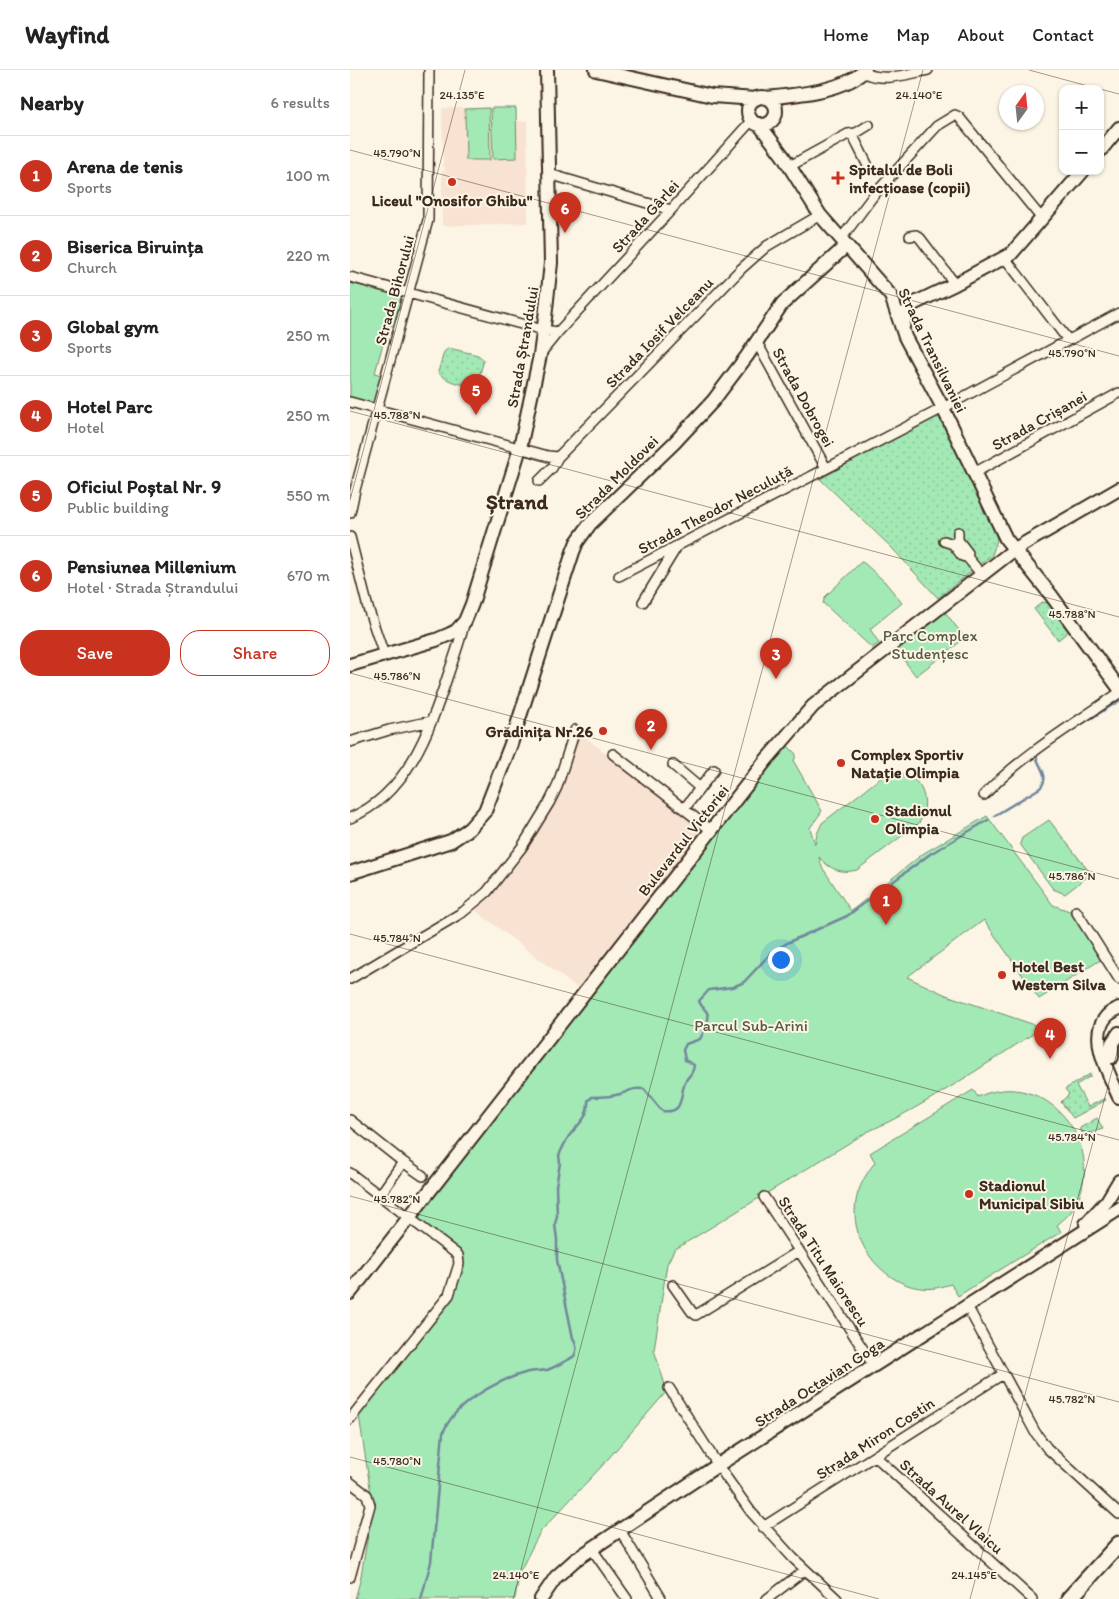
<!DOCTYPE html>
<meta charset="utf-8">
<style>
body{margin:0;font-family:Itim,sans-serif;background:#f6f6f6;color:#222}
.controls{position:absolute;right:15px;top:15px;display:grid;overflow:hidden;border-radius:10px;box-shadow:0 1px 4px #0004}
.controls button{width:45px;height:45px;display:grid;place-items:center;padding:0;border:0;border-bottom:1px solid #e0e0e0;background:#fff;color:#222;font:25px sans-serif}
.compass{position:absolute;left:649px;top:15px;width:45px;height:45px;border-radius:50%;background:#fff;box-shadow:0 1px 4px #0004;rotate:15deg}
.you{position:absolute;left:430px;top:889px;width:18px;height:18px;margin:-12px;border:4px solid #fff;border-radius:50%;background:#1a73e8;box-shadow:0 0 0 8px #1a73e833}
.badge{display:grid;place-items:center;width:32px;height:32px;border-radius:50%;background:#c8321e;color:#fff;font-size:16px;font-weight:700}
.pin{position:absolute;translate:-50% -41px;filter:drop-shadow(0 1px 2px #0008)}
.pin::after{content:'';position:absolute;top:26px;width:18px;height:15px;background:inherit;clip-path:polygon(0 0,100% 0,50% 100%)}
.list{margin:0;padding:0;list-style:none}
h2{display:flex;justify-content:space-between;align-items:center;height:65px;margin:0;padding:0 20px;font-size:21px}
h2 small{font-size:16px;font-weight:400;color:#767676}
.list li{display:grid;grid-template-columns:32px 1fr auto;gap:15px;align-items:center;box-sizing:border-box;height:80px;padding:0 20px;border-top:1px solid #e0e0e0}
.list b{display:block;font-size:19px;white-space:nowrap}
.list p{margin:0;font-size:16px;white-space:nowrap;color:#767676}
.list em{font-size:16px;font-style:normal;color:#767676}
.actions{display:flex;gap:10px;padding:15px 20px}
.actions a{flex:1;padding:11px 0;border:1px solid #c8321e;border-radius:20px;text-align:center;font-size:18px;color:#c8321e}
.actions .main{background:#c8321e;color:#fff}
.map{position:relative;flex:none;width:769px;height:1529px;overflow:hidden}
header{display:flex;align-items:center;gap:30px;box-sizing:border-box;height:70px;padding:0 25px;background:#fff;border-bottom:1px solid #e0e0e0}
header strong{font-size:24px}
nav{display:flex;gap:28px;margin-inline-start:auto;font-size:18px}
main{display:flex}
aside{flex:1;background:#fff}
.map>svg:first-child{display:block}
.built{fill:#f8e2d2}
.grass{fill:url(#grass-dots);stroke:#6f8a6a}
.park{fill:#a3e9b5;stroke:#6f8a6a}
.lines{fill:none;stroke-linecap:round;stroke-linejoin:round}
.stream{stroke:#72869c;stroke-width:2.5}
.street-casing{stroke:#3b2a1e;stroke-width:12}
.secondary-casing{stroke:#3b2a1e;stroke-width:16}
.primary-casing{stroke:#3b2a1e;stroke-width:19}
.street{stroke:#fcf5e5;stroke-width:9}
.secondary{stroke:#fcf5e5;stroke-width:12}
.primary{stroke:#fcf5e5;stroke-width:15}
.ticks{fill:none;stroke:#3b2a1e;stroke-width:1;stroke-opacity:0.45}
.poi-dot{fill:#c8321e;stroke:#fcf5e5;stroke-width:2}
.labels{text-anchor:middle;stroke-width:4;stroke-linejoin:round;paint-order:stroke}
.poi-label{font-size:16px;font-weight:bold;fill:#3b2a1e;stroke:#fcf5e5;text-anchor:start}
.street-label{font-size:16px;fill:#3b2a1e;stroke:#fcf5e5}
.park-label{font-size:16px;fill:#555a44;stroke:#fcf5e5}
.district-label{font-size:21px;font-weight:bold;fill:#3b2a1e;stroke:#fcf5e5}
.ticks-label{font-size:12px;text-anchor:middle;fill:#3b2a1e;stroke:#fcf5e5;stroke-width:4;stroke-linejoin:round;paint-order:stroke}
</style>
<header>
<strong>Wayfind</strong>
<nav><a>Home</a><a>Map</a><a>About</a><a>Contact</a></nav>
</header>
<main>
<aside>
<h2>Nearby<small>6 results</small></h2>
<ul class="list">
<li><span class="badge">1</span><div><b>Arena de tenis</b><p>Sports</p></div><em>100 m</em></li>
<li><span class="badge">2</span><div><b>Biserica Biruința</b><p>Church</p></div><em>220 m</em></li>
<li><span class="badge">3</span><div><b>Global gym</b><p>Sports</p></div><em>250 m</em></li>
<li><span class="badge">4</span><div><b>Hotel Parc</b><p>Hotel</p></div><em>250 m</em></li>
<li><span class="badge">5</span><div><b>Oficiul Poștal Nr. 9</b><p>Public building</p></div><em>550 m</em></li>
<li><span class="badge">6</span><div><b>Pensiunea Millenium</b><p>Hotel · Strada Ștrandului</p></div><em>670 m</em></li>
</ul>
<div class="actions"><a class="main">Save</a><a>Share</a></div>
</aside>
<div class="map">
<svg width="769" height="1529" viewBox="0 0 769 1529">
<defs>
<pattern id="grass-dots" width="8" height="8" patternUnits="userSpaceOnUse" patternTransform="scale(1.25)"><rect width="8" height="8" fill="#a3e9b5"/><path d="M2 2h.1M6 6h.1" fill="none" stroke="#8dc89b" stroke-width="1.8" stroke-linecap="round"/></pattern>
</defs>
<rect width="100%" height="100%" fill="#fcf5e5"/>
<filter id="ink" filterUnits="userSpaceOnUse"><feTurbulence type="fractalNoise" baseFrequency=".02" numOctaves="2"/><feDisplacementMap in="SourceGraphic" scale="10" xChannelSelector="R" yChannelSelector="G"/><feConvolveMatrix kernelMatrix="1 2 1 2 8 2 1 2 1" color-interpolation-filters="sRGB"/></filter>
<g filter="url(#ink)">
<path class="built" d="M92,38H166V51H177L178,153L92,156V101H95V97H93Z
M229,662L352,760L227,918L126,841L167,794L209,725Z"/>
<path class="grass" d="M99,278L128,285L134,290L127,314C117,318 94,311 88,302L94,282Z
M591,342L645,460L647,470L642,485L588,528L541,477L470,409Z
M692,532L698,533L719,561L708,570L684,539Z
M740,1004L741,1006L726,1015L738,1037L755,1028L756,1030L723,1048L711,1032L719,1024L715,1019Z
M747,1048L753,1059L733,1065L730,1058Z"/>
<path class="park" d="M139,38L140,90H116L115,39Z
M141,38H166L167,88L143,89Z
M0,213L52,227L44,256L38,255L25,303L31,305L23,334L0,327Z
M511,492L514,493L535,512L552,533L520,559L529,573L522,578L473,533L475,527Z
M595,542L615,568L566,606L546,580Z
M437,675L446,684L444,692L472,741L460,758L465,774L467,764L472,753L533,706C565,694 585,726 569,753L507,800C491,804 479,799 469,787L472,797L501,841L574,783L637,746L703,835L722,842L752,889L689,929L634,850L557,907L596,925L685,955L686,962C631,997 576,1036 517,1062L324,1180L317,1194L304,1280L317,1321L251,1397L190,1462L170,1501L165,1529H5L10,1511L23,1437L8,1339L99,1225L108,1185L59,1147L349,776Z
M699,750L741,804L715,824L703,819L670,774L672,768Z
M623,1020L628,1027C694,995 762,1076 723,1139C719,1145 713,1150 707,1155L711,1162L608,1226L601,1214C596,1215 591,1217 586,1218C544,1224 504,1182 505,1142C505,1122 514,1107 525,1092L520,1083Z"/>
<g class="lines">
<path class="stream" d="M719,662L769,631
M644,746L690,718C701,706 688,697 686,685
M71,1529L81,1492L93,1363C104,1333 148,1310 178,1302C184,1301 191,1301 197,1300C201,1299 222,1288 224,1286C228,1280 226,1273 223,1268L207,1190V1170L205,1154L207,1146L206,1116L210,1093L209,1085C212,1079 215,1072 219,1066C228,1054 239,1048 238,1031L242,1027C252,1027 261,1027 270,1024C282,1021 279,1018 294,1019L312,1041C335,1044 329,1026 335,1013C338,1004 343,1006 344,995L335,990L333,980L336,974L350,969C353,963 360,952 358,945C357,940 351,937 349,931L359,920L383,917L394,912L422,882L439,872L497,846L580,784L638,750"/>
<g class="street-casing">
<path id="street" d="M513,2C532,13 557,4 578,0
M502,64L517,94
M440,96L498,64L506,63L519,55
M199,104L321,140
M560,166L566,165L570,168L605,214
M491,169L523,126L587,56L605,45L609,47L692,149
M655,188L718,270
M0,207L193,260L208,262
M406,271L476,398
M191,283L208,262L321,140L402,50
M0,332L198,386L208,387L391,199L417,176L470,145
M624,403L769,323
M189,411L202,398L208,387
M0,443L5,420L78,150L79,0
M0,467L18,538L34,585
M608,470L618,483L617,487L632,505
M594,471L603,474L608,470V462
M603,474L612,486L617,487
M269,506L593,338L769,243
M293,532L326,478
M0,672L39,660L82,651
M263,684L361,760
M323,695L350,718
M634,725C673,684 723,655 769,623
M334,739L364,700
M0,748C57,724 79,662 97,608C103,590 110,572 114,554
M726,841L769,909
M0,909L113,842L137,822L172,777L199,733L207,717L225,660
M0,1050L53,1092L30,1125
M53,1092L73,1106
M0,1103L108,1185L109,1194L99,1225L0,1349
M414,1127L524,1296
M323,1215L342,1242L346,1245L449,1181
M617,1236L685,1362L697,1378L769,1444
M319,1318L371,1400L401,1442L443,1488L487,1529
M525,1386L682,1529
M0,1412L17,1425L20,1435L0,1507
M413,1457L653,1304
M270,1460L311,1528
M242,1479L277,1529
M417,1529L455,1500"/>
</g>
<g class="secondary-casing">
<path id="secondary" d="M246,0L362,26L406,29
M398 41a14 14 0 1 1 28 0a14 14 0 1 1-28 0Z
M415,28C443,25 494,22 515,0
M409,54L433,86L470,145L541,226L555,267L593,338L656,469L701,525L769,618
M750,81L769,58
M553,257L556,242L563,234L605,214L661,184L733,101
M0,595L86,570L100,564L106,561L115,551L122,534L170,378L190,285L195,248L201,193L197,0
M0,803L101,771L119,759L135,741L161,674L223,482L227,472L240,454L324,373L363,331L397,286L432,234L496,176
M769,938C764,941 759,943 756,947C738,967 760,1006 769,1027
M762,987V973L769,963
M736,1154L757,1131L769,1111
M0,1223L417,689L463,636L665,479L769,419
M191,1529L206,1507L225,1490L368,1395L769,1139"/>
</g>
<g class="primary-casing">
<path id="primary" d="M719,1529L769,1474"/>
</g>
<use href="#street" class="street"/>
<use href="#secondary" class="secondary"/>
<use href="#primary" class="primary"/>
</g>
</g>
<path class="ticks" d="M679,0L749,19M750,19L769,24M0,80L769,286M0,341L769,547M0,430L115,0M0,603L769,809M0,864L769,1070M0,1126L769,1332M0,1387L529,1529M163,1529L573,0M620,1529L769,975"/>
<g class="poi-dot">
<path d="M485.5 100.5h5v5h5v5h-5v5h-5v-5h-5v-5h5z"/>
<circle cx="102" cy="112" r="5"/>
<circle cx="253" cy="661" r="5"/>
<circle cx="491" cy="693" r="5"/>
<circle cx="525" cy="749" r="5"/>
<circle cx="652" cy="905" r="5"/>
<circle cx="619" cy="1124" r="5"/>
</g>
<g class="labels">
<g class="poi-label">
<text x="499" y="105">Spitalul de Boli<tspan x="499" dy="18">infecțioase (copii)</tspan></text>
<text x="102" y="136" text-anchor="middle">Liceul "Onosifor Ghibu"</text>
<text x="243" y="667" text-anchor="end">Grădinița Nr.26</text>
<text x="501" y="690">Complex Sportiv<tspan x="501" dy="18">Natație Olimpia</tspan></text>
<text x="535" y="746">Stadionul<tspan x="535" dy="18">Olimpia</tspan></text>
<text x="662" y="902">Hotel Best<tspan x="662" dy="18">Western Silva</tspan></text>
<text x="629" y="1121">Stadionul<tspan x="629" dy="18">Municipal Sibiu</tspan></text>
</g>
<g class="street-label">
<text transform="translate(295 146) rotate(-48)" y="6">Strada Gârlei</text>
<text transform="translate(44 220) rotate(-75)" y="6">Strada Bihorului</text>
<text transform="translate(309 262) rotate(-46)" y="6">Strada Iosif Velceanu</text>
<text transform="translate(172 277) rotate(-80)" y="6">Strada Ștrandului</text>
<text transform="translate(583 280) rotate(64)" y="6">Strada Transilvaniei</text>
<text transform="translate(454 327) rotate(61)" y="6">Strada Dobrogei</text>
<text transform="translate(689 350) rotate(-29)" y="6">Strada Crișanei</text>
<text transform="translate(266 407) rotate(-45)" y="6">Strada Moldovei</text>
<text transform="translate(365 439) rotate(-28)" y="6">Strada Theodor Neculuță</text>
<text transform="translate(333 770) rotate(-52)" y="6">Bulevardul Victoriei</text>
<text transform="translate(474 1191) rotate(57)" y="6">Strada Titu Maiorescu</text>
<text transform="translate(469 1312) rotate(-33)" y="6">Strada Octavian Goga</text>
<text transform="translate(525 1368) rotate(-33)" y="6">Strada Miron Costin</text>
<text transform="translate(602 1436) rotate(42)" y="6">Strada Aurel Vlaicu</text>
</g>
<g class="park-label">
<text x="580" y="571">Parc Complex<tspan x="580" dy="18">Studențesc</tspan></text>
<text x="401" y="961">Parcul Sub-Arini</text>
</g>
<g class="district-label">
<text x="167" y="439">Ștrand</text>
</g>
</g>
<g class="ticks-label">
<text x="112" y="29">24.135°E</text>
<text x="569" y="29">24.140°E</text>
<text x="47" y="87">45.790°N</text>
<text x="722" y="287">45.790°N</text>
<text x="47" y="349">45.788°N</text>
<text x="722" y="548">45.788°N</text>
<text x="47" y="610">45.786°N</text>
<text x="722" y="810">45.786°N</text>
<text x="47" y="872">45.784°N</text>
<text x="722" y="1071">45.784°N</text>
<text x="47" y="1133">45.782°N</text>
<text x="722" y="1333">45.782°N</text>
<text x="47" y="1395">45.780°N</text>
<text x="166" y="1509">24.140°E</text>
<text x="624" y="1509">24.145°E</text>
</g>
</svg>
<div class="controls">
<button>+</button>
<button>−</button>
</div>
<svg class="compass" viewBox="-18 -18 36 36"><path d="M0-13l5 13h-10z" fill="#e53935"/><path d="M0 13l5-13h-10z" fill="#767676"/></svg>
<div class="you"></div>
<div class="pin badge" style="left:536px;top:855px">1</div>
<div class="pin badge" style="left:301px;top:680px">2</div>
<div class="pin badge" style="left:426px;top:609px">3</div>
<div class="pin badge" style="left:700px;top:989px">4</div>
<div class="pin badge" style="left:126px;top:345px">5</div>
<div class="pin badge" style="left:215px;top:163px">6</div>
</div>
</main>
